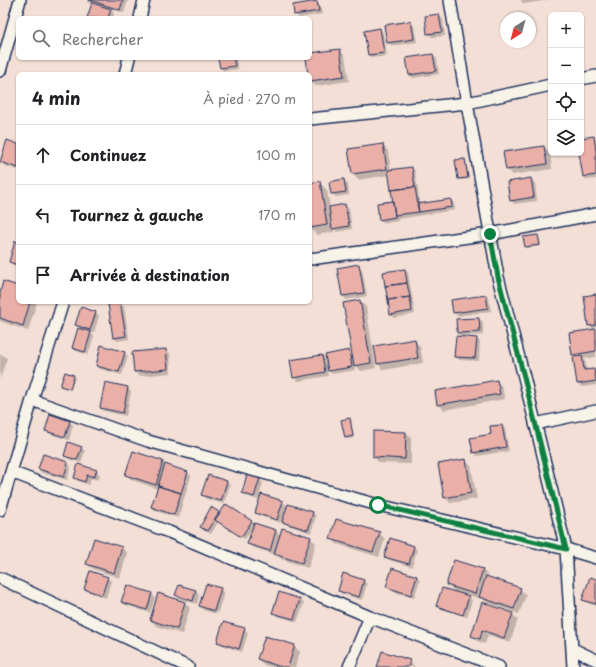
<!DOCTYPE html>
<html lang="fr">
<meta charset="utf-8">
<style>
body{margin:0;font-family:"Playpen Sans",sans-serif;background:#f6f6f6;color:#202124}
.controls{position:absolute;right:12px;top:12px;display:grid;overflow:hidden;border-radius:6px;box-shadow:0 1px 3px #0004}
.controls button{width:36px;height:36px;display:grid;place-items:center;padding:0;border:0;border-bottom:1px solid #e0e0e0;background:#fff;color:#202124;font:20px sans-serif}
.compass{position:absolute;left:500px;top:12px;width:36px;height:36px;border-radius:50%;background:#fff;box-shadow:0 1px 3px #0004;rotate:216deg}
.stop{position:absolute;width:12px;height:12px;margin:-9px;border:3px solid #0b8043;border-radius:50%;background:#fff}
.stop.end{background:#0b8043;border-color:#fff;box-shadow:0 1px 4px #0008}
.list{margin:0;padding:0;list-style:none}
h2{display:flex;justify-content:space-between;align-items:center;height:52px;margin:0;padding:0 16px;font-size:17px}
h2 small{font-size:13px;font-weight:400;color:#757577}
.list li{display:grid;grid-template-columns:26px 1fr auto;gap:12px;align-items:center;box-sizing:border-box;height:60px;padding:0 16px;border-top:1px solid #e0e0e0}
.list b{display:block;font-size:15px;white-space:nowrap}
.list em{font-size:13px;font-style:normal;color:#757577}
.icon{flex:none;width:22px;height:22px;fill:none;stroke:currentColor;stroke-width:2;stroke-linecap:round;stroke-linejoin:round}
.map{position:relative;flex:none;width:596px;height:667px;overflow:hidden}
.search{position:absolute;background:#fff;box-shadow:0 1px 3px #0004;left:16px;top:16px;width:296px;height:44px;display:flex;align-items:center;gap:10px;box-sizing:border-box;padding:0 14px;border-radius:6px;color:#757577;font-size:15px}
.panel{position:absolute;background:#fff;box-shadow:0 1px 3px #0004;left:16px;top:72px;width:296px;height:232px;border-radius:6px}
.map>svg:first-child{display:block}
.shadow{fill:#0003}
.building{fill:#eab0a8;stroke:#1b2f5e}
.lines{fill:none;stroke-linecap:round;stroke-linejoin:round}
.street-casing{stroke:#1b2f5e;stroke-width:14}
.street{stroke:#f7f3e8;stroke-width:11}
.route{stroke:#0b8043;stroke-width:5}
</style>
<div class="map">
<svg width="596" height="667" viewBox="0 0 596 667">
<rect width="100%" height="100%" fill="#f3dfd5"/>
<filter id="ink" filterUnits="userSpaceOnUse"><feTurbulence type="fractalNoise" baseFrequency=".025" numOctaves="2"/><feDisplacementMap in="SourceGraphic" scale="8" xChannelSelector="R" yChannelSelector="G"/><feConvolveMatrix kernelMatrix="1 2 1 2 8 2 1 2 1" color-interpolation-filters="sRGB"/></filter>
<g filter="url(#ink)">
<path class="shadow" d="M87,0H128L124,13L109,8L114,13L113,18H88L93,3L88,2Z
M520,0H549L524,4Z
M317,2L320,5L322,14L299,18L295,14Z
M439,15L443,19L445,36L432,37L428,34Z
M410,22L414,26L417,42L392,46L388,42Z
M380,29L383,33L387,56L372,58L368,55Z
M340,50L345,56L349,81L316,86L310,81L307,58H310V54Z
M433,55L437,59L439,74L413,78L410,75Z
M219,58H236L238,69L224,71L221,68Z
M593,137L596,140V179L587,180L584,176L580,153L581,139Z
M18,145V170L5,166L1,162Z
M383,145L388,151L391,171L411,168L415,171L420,204L451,200L454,203L455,210L398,219V221L384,223L380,219L394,202L390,175L358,180L353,174L349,150Z
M544,147L550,152L552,169L512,175L507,169Z
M465,160L466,162L469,179L461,180L459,178Z
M531,179L535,183L537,201L514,204L511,200Z
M344,180L348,184L349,195L336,197L332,194Z
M319,182L327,190L330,208L345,205L349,209L352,229L337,232L334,229V232L317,235L310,228V184Z
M538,236L539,237L541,246L527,248L526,247Z
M18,243V267L13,265L10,261Z
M358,265L362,269L367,296L346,300L343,296L338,269Z
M404,270L408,273L415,314L394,318L391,314Z
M18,287V302H37L28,331L0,321V296Z
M596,295V357L584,359L585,360L587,371L594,370L596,372V385L582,387L578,384L576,357L573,354L594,330L589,326L585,296Z
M485,296L489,299L491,311L457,316L454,312Z
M360,301L366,307L376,368L361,371L353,363L355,370L332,374L327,369L328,376L298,381L294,377L322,356L327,361L348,352L354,357Z
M120,303L124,307L129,339L117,341L114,337Z
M95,312L99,316L94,333L89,332L94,336L88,355L76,351L73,348L82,330L77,325Z
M479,319L483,322V335L463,336V337L458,333Z
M477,339L480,342L479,361L459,360L455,356Z
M415,341L420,346L423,363L383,370L378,364L375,347Z
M166,350L170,353L171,373L139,376L135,372L133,353Z
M124,353L128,356L122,375L100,369L97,365Z
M0,354L3,355L7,358L0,379Z
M73,376L75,377L71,390L63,387L62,386Z
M497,381L502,387L505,399L444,410L438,404Z
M128,388L131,392L126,416L104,411L101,408Z
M349,420L351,421L354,438L347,439L346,437Z
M70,422L73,425L69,440L50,434L46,431Z
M501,426L505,429L509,451L477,456L474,452L492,435Z
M374,432L406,433L411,438V464L379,463L374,457Z
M81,448L85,451L81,463L69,459L65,455Z
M43,455L68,463L71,466L67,480L42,473L39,469Z
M465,460L471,466L477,499L450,503L445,497Z
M163,462L166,465L187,472L191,476L178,518L156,511L152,507L158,489L132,480L127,475Z
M96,471L100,475L98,480L91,478L89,485L78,481L75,478Z
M259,479L263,483L258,500L246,496L243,492Z
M227,482L230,485L224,504L206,499L202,495Z
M262,496L283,502L288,507L313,513L316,516L311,533L287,525L282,521L281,523L260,516L256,513Z
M218,513L220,515L251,521L254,524L276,531L281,536L310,538L316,543L308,568L281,559L274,552L273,554L252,547L248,544L252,529L245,539L218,522L211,534L204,530L201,527Z
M379,533L385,539L379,557L337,544L331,538Z
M390,539L414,547L417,550L412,567L389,560L385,556Z
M122,548L127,553L120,578L93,569L87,564Z
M482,570L488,575L487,578L520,589L526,595L519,614L486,602L481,597V599L465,594L472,600L467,617L441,609L437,606L456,593L447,584Z
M417,577L420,580L414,598L391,591L387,587Z
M107,578L111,581L106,598L89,592L85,589Z
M596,580V606L587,603L583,600Z
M363,581L367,584L362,600L342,594L339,590Z
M127,586L152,594L155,598L150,613L126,605L122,601Z
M180,586L196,591L199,595L197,604L180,599L177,595Z
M220,589L224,593L217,614L203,610L200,606Z
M279,593L300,600L304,603L297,622L277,616L274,612Z
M185,603L190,608L182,634L156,626L151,620Z
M512,614L518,619L510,643L488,635L485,644L477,641L472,635Z
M244,629L248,633L242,652L222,645L218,641Z
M294,646L300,652L295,667H271L264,665L258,659Z
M409,661L415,667H378Z"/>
<path class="building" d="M89,0H123L120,10Z
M317,1L319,11L294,15L293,5Z
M92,3L111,9L108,18H87Z
M439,14L442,32L427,34L425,16Z
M411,21L414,39L387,43L384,25Z
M380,28L384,53L368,55L364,31Z
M340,49L344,76L310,81V74H308L306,58H310V53Z
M433,54L436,71L409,75L406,58Z
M218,58H233L235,66L220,68Z
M594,136L596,152V175L583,177L579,153H581V138Z
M7,140L18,144V168L0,162Z
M383,144L387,169L352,174L348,149Z
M544,146L547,164L506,170L503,152Z
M465,159L468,178L458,179L455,160Z
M412,167L415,187L391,190L388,170Z
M531,178L534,197L510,201L507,182Z
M344,179L346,192L331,194L329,182Z
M320,181L327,225L310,228V183Z
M415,187L419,212L395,215L391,190Z
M451,199L452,207L419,212L417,204Z
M393,201L395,217L379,220L377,203Z
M345,204L349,226L332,229L329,207Z
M538,235L540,245L525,247L523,237Z
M15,241L18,242V265L9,262Z
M359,264L364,293L342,296L337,268Z
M405,269L407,283L385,286L383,272Z
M3,281L18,286V302H30L23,326L0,318V293Z
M407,283L410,297L388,300L385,286Z
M596,294V325L588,326L584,296Z
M486,295L488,308L453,313L451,300Z
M410,297L412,311L390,315L388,300Z
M360,300L371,363L354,366L343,303Z
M120,302L126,336L113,338L108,304Z
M81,307L96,312L90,330L75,325Z
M479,318L480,332L457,333L456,319Z
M78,328L91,332L85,352L72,348Z
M596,329V351L572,355L569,333Z
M456,336L477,338L475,358L454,357Z
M415,339L418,358L377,364L374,346Z
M101,345L125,352L119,372L96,366Z
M166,349L168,369L134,372L132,352Z
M349,350L352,367L328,371L325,355Z
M322,355L325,372L293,378L290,360Z
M582,356L584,370L594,369L596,381L577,384L573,357Z
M65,372L74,375L70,389L60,386Z
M497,380L500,394L437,405L435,391Z
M105,382L128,387L123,413L100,408Z
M50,414L70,421L65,437L45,431Z
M350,418L353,436L345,438L341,420Z
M502,425L506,447L473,453L470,438L491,434L490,426Z
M373,431L406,432L405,459L373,457Z
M68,442L82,447L77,460L64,456Z
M133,451L163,461L156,485L125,475Z
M43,454L68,462L64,477L38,469Z
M466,459L471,493L444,498L438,464Z
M78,464L97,470L94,477L87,475L85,482L74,478Z
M165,464L188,472L181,493L158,486Z
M247,474L260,478L254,497L242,493Z
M208,475L227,481L221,501L201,495Z
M158,486L181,493L174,515L151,507Z
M261,494L283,501L277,520L255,513Z
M226,504L252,521L241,537L215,520Z
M288,504L313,512L308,530L282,522Z
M211,507L219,512L207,531L200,527Z
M336,519L380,532L373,552L330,539Z
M254,523L276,530L270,551L247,544Z
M282,528L311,537L302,563L274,554Z
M94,538L122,547L114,573L86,564Z
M390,538L414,546L409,564L384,557Z
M454,560L483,569L475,594L446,585Z
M392,568L417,576L411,595L386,587Z
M90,571L108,577L102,595L84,589Z
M343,573L364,580L359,597L338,591Z
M486,576L521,588L514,609L479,597Z
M590,577L596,579V604L582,600Z
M206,584L221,588L214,611L199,606Z
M127,585L152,593L147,610L121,602Z
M179,585L196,590L193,601L175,595Z
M442,588L469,596L463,615L436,606Z
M279,592L300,599L294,619L272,613Z
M158,593L185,602L177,629L150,620Z
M482,602L513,613L504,638L482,630L480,639L471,636Z
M223,622L245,628L239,649L217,642Z
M265,636L295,645L288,667H281L257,659Z
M382,651L410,660L408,667H377Z"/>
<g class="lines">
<g class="street-casing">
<path id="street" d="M450,0L467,103L498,277L524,377L566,549L573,667
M140,18L144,0
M0,71L20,0
M125,74L129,58
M581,79L596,76
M310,119L467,103L551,85
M310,259L490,234L596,214
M32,400L148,441L378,505L566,549L596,558
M535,424L596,411
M11,472L169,532L370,617L499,667
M0,510L32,400L63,302
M0,578L188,667
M573,649L596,660
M349,667L370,617"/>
</g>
<use href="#street" class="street"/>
</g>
</g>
<g class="lines" filter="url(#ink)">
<path class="route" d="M378,505L566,549L524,377L498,277L490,234"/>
</g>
</svg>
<div class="controls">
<button>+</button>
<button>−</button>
<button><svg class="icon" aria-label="locate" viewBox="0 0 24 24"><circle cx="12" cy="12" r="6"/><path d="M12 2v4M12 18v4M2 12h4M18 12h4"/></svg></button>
<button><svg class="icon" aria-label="layers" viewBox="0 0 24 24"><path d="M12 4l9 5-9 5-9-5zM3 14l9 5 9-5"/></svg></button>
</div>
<svg class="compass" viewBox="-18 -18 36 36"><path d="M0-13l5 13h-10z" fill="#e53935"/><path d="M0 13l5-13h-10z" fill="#757577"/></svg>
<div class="stop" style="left:378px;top:505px"></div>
<div class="stop end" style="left:490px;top:234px"></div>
<div class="search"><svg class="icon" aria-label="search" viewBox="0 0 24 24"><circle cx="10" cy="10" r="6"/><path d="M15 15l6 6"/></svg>Rechercher</div>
<section class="panel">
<h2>4 min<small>À pied · 270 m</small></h2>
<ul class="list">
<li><svg class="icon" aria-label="ahead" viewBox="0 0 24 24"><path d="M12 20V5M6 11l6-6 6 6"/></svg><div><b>Continuez</b></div><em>100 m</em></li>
<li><svg class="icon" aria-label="left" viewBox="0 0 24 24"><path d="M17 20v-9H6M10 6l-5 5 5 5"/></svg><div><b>Tournez à gauche</b></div><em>170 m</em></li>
<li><svg class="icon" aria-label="arrive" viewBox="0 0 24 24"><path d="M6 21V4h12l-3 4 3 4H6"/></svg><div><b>Arrivée à destination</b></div></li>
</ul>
</section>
</div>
